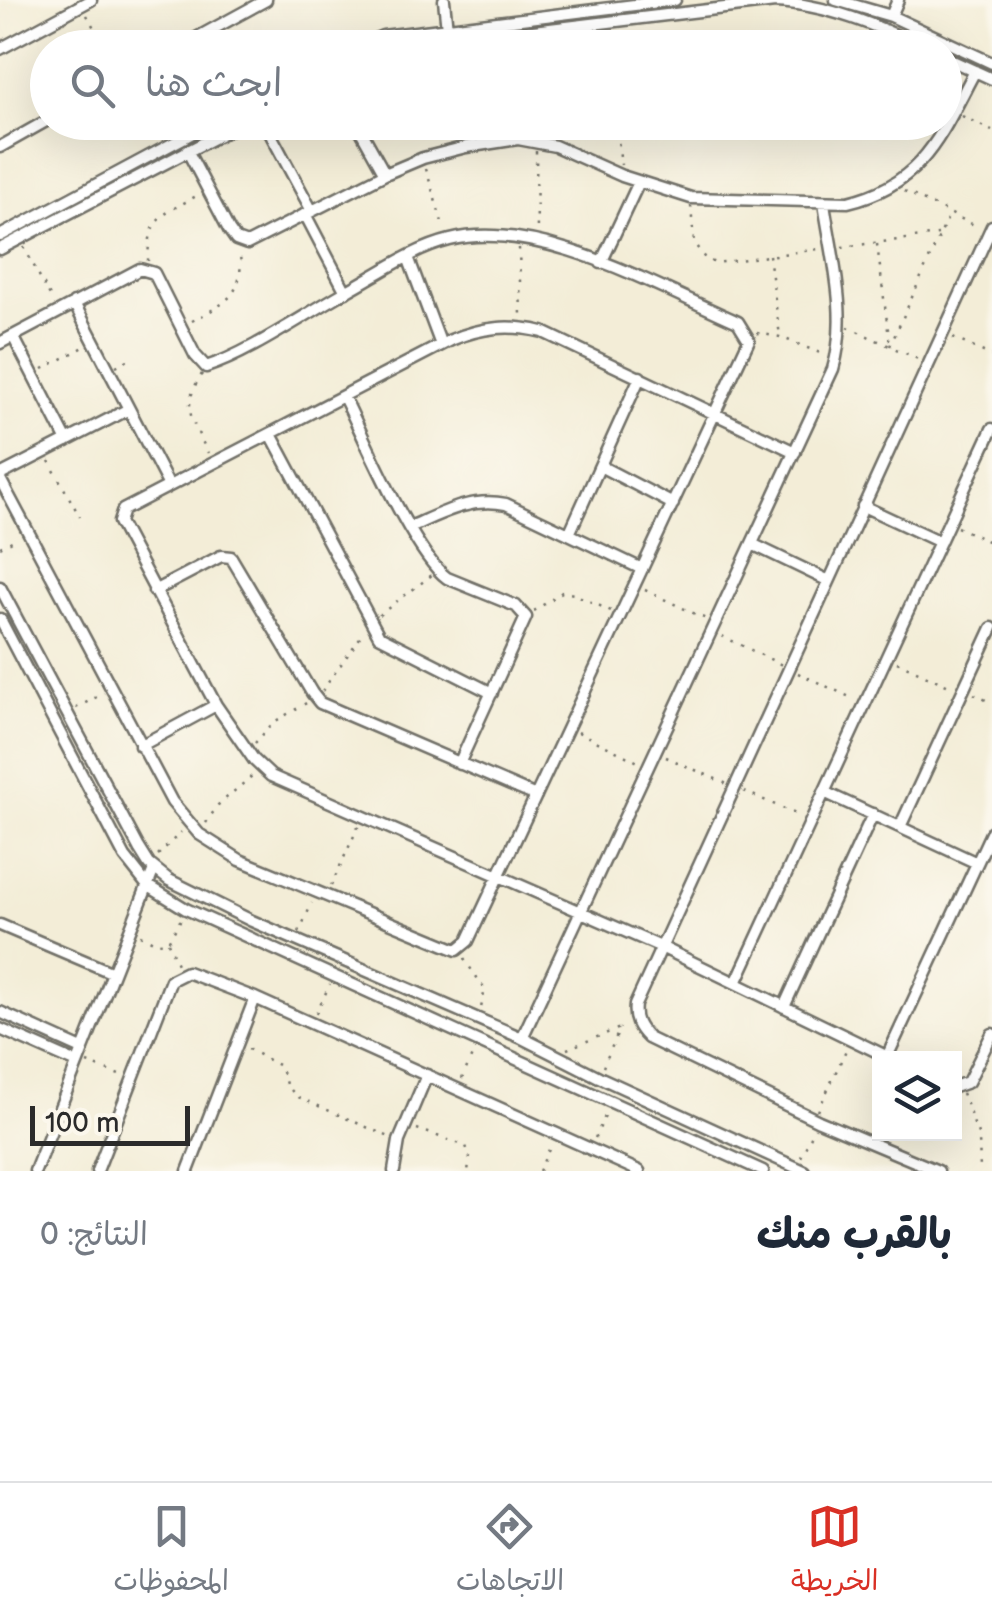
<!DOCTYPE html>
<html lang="ar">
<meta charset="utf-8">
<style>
body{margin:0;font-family:"Balsamiq Sans","Playpen Sans Arabic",sans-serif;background:#f6f6f7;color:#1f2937;direction:rtl}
.controls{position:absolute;right:30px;bottom:30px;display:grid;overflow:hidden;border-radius:0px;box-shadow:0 10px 40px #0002}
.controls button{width:90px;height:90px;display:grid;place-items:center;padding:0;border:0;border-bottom:2px solid #e0e1e3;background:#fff;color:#1f2937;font:50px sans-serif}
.scale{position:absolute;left:30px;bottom:25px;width:160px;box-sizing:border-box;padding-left:10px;border:5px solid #2b2b2b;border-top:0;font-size:28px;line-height:35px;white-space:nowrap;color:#2b2b2b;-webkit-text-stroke:8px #fbf7ec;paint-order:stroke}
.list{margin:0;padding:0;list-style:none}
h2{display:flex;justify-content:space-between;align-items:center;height:130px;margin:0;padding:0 40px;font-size:42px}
h2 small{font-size:32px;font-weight:400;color:#747a83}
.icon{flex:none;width:55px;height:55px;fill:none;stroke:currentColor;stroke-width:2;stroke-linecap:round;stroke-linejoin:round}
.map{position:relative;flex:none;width:992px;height:1171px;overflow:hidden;direction:ltr}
.search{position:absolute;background:#fff;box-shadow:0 10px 40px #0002;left:30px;right:30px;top:30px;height:110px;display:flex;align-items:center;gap:25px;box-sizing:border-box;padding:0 35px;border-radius:55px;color:#747a83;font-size:38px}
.sheet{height:310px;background:#fff}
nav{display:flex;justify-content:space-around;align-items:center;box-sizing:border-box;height:140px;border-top:2px solid #e0e1e3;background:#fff;font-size:28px;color:#747a83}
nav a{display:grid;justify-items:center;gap:5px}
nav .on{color:#d93025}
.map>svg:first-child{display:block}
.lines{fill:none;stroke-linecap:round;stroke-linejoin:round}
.lane-casing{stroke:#716f67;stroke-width:10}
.street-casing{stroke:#716f67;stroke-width:15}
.path{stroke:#716f67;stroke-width:2.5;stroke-dasharray:2.5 8;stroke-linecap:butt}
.lane{stroke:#fff;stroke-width:5}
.street{stroke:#fff;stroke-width:10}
</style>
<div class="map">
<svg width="992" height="1171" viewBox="0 0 992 1171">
<rect width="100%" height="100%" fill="#fbf7ec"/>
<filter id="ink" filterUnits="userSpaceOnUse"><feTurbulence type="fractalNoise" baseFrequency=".01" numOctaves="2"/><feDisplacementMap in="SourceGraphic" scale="20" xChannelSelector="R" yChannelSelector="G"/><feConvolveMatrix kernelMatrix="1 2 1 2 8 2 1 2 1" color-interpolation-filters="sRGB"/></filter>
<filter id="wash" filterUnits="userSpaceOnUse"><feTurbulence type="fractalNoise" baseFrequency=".0048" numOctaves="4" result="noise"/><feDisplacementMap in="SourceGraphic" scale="40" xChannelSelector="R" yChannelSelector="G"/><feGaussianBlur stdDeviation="2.25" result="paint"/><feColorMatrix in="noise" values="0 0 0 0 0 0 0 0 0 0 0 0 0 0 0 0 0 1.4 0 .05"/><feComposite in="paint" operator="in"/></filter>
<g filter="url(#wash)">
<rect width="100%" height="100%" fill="#f3edd7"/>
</g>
<g filter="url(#ink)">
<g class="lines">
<g class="lane-casing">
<path id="lane" d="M544,30L549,47L590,41L589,25"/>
</g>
<g class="street-casing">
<path id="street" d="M444,0L447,29
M836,0L891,16L992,63
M891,16L898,0
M178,48L266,0
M353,48L383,36L675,0
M392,48L775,2C826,4 878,26 924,48
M0,49L91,0
M944,57L992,79
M264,122L312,211
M356,122L385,174
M0,147L48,120
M187,150L229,230L236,240L247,244L385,174L423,158L466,147L518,139L555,146L622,176L691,198L848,202C924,184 941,134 975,71
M305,214L346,292
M0,236L213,122
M0,249L244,122
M408,257L441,345
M601,263L639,182
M74,303L169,486
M13,336L67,441
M0,343L140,269L154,273L195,355L206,367C248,354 307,313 347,291C380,273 413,249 450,240C538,218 657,287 738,322L749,340L468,941L457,950L240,860L199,834L172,802L0,479
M344,397C365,439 413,553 447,578L516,606L526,617L459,764
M271,434L379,636L492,693
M795,452L543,332C509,324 482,327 451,340L123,510L119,522L216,705L254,760L271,776L661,947L890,1058
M600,466L673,504
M0,475L129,409
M863,506L940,542
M410,527C442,513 470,497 506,504L642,569
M569,534L640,377
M752,544L829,581
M0,587L139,848L149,864L169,880L252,921L522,1038L599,1077L804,1171
M154,591L221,556L231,557L312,693L320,703L536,796
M0,619L125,857L147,885L186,909L763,1171
M140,746L216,705
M824,792L977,863
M900,827L992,628
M0,925L113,973
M736,983L992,429
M784,1007L873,814
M0,1012L82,1049
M0,1029L77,1063
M522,1038L833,369C849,316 832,257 824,203
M887,1057L992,831
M954,1087L968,1082L992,1034
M35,1171L154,869
M97,1171L171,980L187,972L255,998L639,1171
M188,1171L255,998
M394,1171L399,1141L427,1075
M938,1171L819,1121L648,1038C638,1028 633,1019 635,1005L992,226"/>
</g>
<path class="path" d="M87,15L105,48
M606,34L608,48
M962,116L992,131
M464,122L465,135
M616,122L621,165
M536,151L537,233
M426,169L444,229
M904,191L978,227
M691,206L694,243L706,260L716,263L819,249
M877,244L890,345
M24,247L53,302
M842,247L938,235
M519,248L521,315
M769,255L780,336
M148,261C149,216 161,216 198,195
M192,321C225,303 244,296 240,254
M848,327L918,359
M757,333L780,337L825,355
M953,338L992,356
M890,346L950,213
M116,366L128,360
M43,369L84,347
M202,374C180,408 192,420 208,453
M49,461L80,517
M957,527L992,543
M0,547L18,538
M645,590L706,619
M534,611L562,592L574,594L611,611
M379,615L432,575
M722,636L782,665
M897,662L953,688
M798,673L854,699
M322,691L364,632
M974,694L992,703
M76,708L104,693
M578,732L638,762
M255,743L274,722L308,702
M666,757L727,784
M744,791L800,816
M206,823L218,805L252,776
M158,855L181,832
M331,886L359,825
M299,932L312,903
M140,935L158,943L168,942L181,919
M168,942L178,967
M464,959L485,989L481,1008
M316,1013L330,984
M248,1049L280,1066L286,1084L296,1096L389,1137
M567,1049L625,1026
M87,1063L122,1076
M603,1067L620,1028
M462,1079L475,1049
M962,1093L979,1137L980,1171
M818,1111L846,1050
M417,1129L466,1146L470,1157L468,1171
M595,1138L606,1114
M801,1157L815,1128
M539,1171L551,1145"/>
<use href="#lane" class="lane"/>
<use href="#street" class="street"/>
</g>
</g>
</svg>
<div class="controls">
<button><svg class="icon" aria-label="layers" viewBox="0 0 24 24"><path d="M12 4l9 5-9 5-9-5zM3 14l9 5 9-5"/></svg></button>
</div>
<div class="scale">100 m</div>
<div class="search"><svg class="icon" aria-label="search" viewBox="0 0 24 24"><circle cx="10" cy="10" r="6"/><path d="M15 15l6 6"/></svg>ابحث هنا</div>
</div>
<section class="sheet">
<h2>بالقرب منك<small>النتائج: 0</small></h2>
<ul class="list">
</ul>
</section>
<nav>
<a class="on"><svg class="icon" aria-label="map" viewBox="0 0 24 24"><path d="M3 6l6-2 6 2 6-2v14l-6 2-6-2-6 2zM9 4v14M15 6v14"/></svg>الخريطة</a>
<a><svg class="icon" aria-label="directions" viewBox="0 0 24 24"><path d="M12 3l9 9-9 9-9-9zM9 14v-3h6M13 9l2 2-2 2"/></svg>الاتجاهات</a>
<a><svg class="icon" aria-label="saved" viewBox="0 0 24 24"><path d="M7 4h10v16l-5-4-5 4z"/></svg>المحفوظات</a>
</nav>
